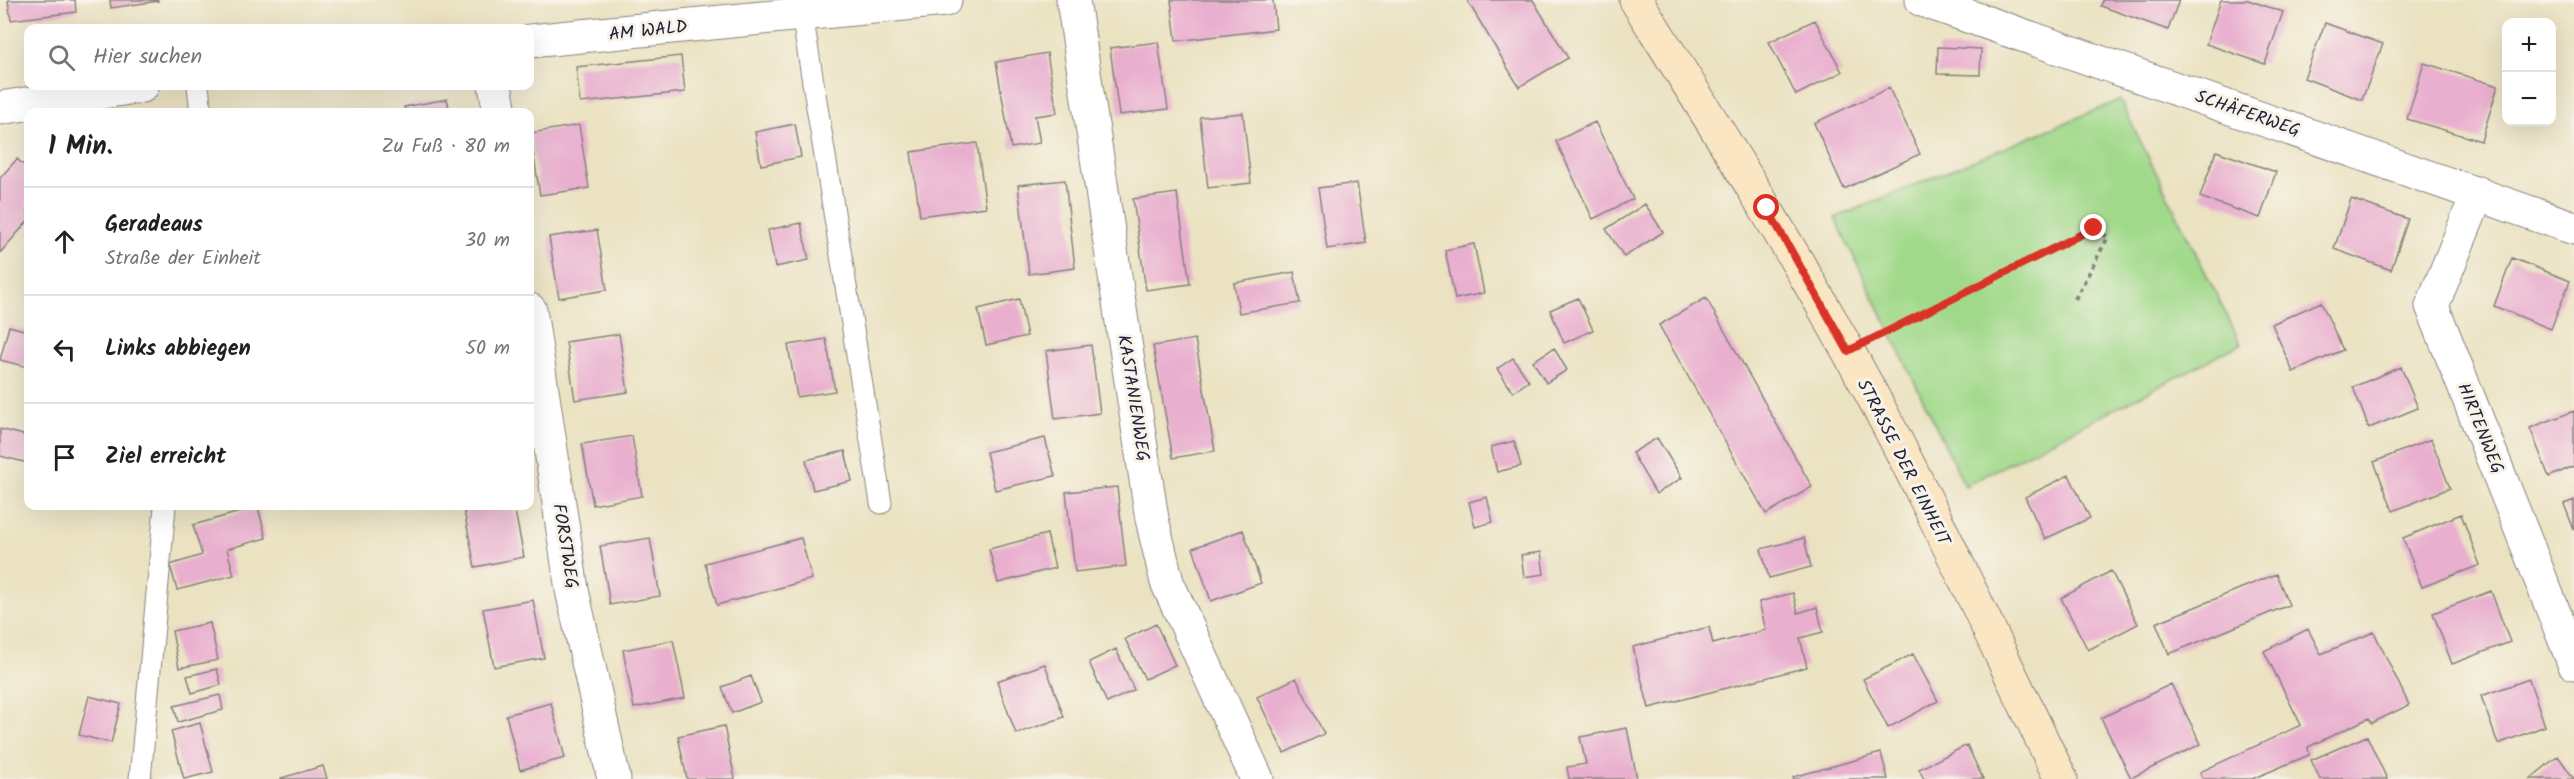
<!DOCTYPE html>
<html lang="de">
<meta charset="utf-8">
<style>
body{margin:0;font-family:Kalam,sans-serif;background:#f6f6f6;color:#202124}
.controls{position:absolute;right:18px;top:18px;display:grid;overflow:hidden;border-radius:12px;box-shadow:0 6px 24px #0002}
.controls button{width:54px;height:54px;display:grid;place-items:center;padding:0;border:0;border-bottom:2px solid #e0e0e0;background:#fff;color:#202124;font:30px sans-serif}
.stop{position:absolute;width:18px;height:18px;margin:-14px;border:4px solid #d93025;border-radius:50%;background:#fff}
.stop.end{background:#d93025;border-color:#fff;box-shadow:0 2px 6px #0008}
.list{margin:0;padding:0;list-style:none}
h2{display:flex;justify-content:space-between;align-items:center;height:78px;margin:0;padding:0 24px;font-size:26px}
h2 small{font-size:20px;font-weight:400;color:#757577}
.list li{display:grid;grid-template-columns:39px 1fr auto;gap:18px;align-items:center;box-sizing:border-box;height:108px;padding:0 24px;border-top:2px solid #e0e0e0}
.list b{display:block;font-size:22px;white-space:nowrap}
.list p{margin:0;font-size:20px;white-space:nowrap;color:#757577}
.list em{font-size:20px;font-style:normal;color:#757577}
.icon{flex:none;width:33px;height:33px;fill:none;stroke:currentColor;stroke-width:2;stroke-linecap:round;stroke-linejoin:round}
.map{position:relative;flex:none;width:2574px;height:779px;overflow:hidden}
.search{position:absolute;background:#fff;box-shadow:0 6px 24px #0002;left:24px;top:24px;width:510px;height:66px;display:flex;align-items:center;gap:15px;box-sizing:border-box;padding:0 21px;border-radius:12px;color:#757577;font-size:22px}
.panel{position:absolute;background:#fff;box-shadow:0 6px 24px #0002;left:24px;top:108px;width:510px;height:402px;border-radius:12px}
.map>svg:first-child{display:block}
.green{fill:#a1d98b;stroke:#627e63;stroke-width:1.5}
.building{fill:#e9afcf}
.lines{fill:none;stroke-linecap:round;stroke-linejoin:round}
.lane-casing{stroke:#86827e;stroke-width:23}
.street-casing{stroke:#86827e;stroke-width:35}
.secondary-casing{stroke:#86827e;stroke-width:35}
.path{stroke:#86827e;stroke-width:4;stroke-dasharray:4.5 4.5;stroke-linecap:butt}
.lane{stroke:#fff;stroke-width:21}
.street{stroke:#fff;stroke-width:33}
.secondary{stroke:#fbe6c4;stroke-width:33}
.route{stroke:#d93025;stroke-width:8}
.labels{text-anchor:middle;stroke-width:6;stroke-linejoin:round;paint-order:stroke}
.street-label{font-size:18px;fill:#22223b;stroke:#f7f3e8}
</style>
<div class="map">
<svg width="2574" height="779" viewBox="0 0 2574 779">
<rect width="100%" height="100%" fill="#f7f3e8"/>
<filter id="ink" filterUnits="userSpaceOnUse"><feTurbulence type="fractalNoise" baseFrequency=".0167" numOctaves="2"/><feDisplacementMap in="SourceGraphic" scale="12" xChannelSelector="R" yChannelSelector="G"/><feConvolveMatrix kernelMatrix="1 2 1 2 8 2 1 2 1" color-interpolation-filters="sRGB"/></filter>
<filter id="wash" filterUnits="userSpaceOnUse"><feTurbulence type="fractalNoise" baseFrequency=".008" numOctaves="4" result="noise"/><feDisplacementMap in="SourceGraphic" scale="24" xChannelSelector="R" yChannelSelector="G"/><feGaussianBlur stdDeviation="1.35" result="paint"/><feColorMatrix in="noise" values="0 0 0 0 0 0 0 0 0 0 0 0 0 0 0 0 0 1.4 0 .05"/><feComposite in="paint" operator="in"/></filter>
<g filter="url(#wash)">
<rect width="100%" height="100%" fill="#ebe2c1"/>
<path class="green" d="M2120,100L2241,344L1965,486L1835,218Z"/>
<g id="blocks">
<path class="building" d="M8,0H75L76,12L11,20Z
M110,0H158V1L111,8Z
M1171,0H1273L1276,29L1176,41Z
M1467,0H1533L1568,58L1519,87Z
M2103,0H2179L2168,30L2101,6Z
M2221,0H2248L2283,12L2265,64L2206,44Z
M1815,20L1842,72L1796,95L1769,42Z
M2325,23L2383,44L2362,100L2304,78Z
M1158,42L1168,109L1119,115L1110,48Z
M1938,47L1981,49L1980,75L1937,74Z
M1047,53L1057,113L1035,116L1040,143L1011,148L996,62Z
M681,56L685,92L580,103L576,67Z
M2424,63L2498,86L2481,141L2407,119Z
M1889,88L1920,154L1844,189L1814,123Z
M447,99L450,112H406L404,107Z
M1243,113L1251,183L1208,188L1200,117Z
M1595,122L1633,199L1593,219L1556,141Z
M795,124L801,157L761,165L755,132Z
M579,125L589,188L540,195L530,133Z
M977,143L986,207L920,216L911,152Z
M2216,151L2276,172L2260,218L2200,197Z
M17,159L28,169V221L0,253V178Z
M1065,180L1075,268L1029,274L1018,185Z
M1357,183L1366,243L1327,249L1318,188Z
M1177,193L1190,284L1146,290L1133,199Z
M2351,199L2408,219L2391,270L2334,249Z
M1645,204L1663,232L1624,257L1606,229Z
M801,223L809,260L775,267L768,230Z
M597,230L607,290L559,298L549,237Z
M1474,244L1484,293L1455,299L1445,250Z
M2512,258L2570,281L2551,329L2494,306Z
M1294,272L1300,303L1239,313L1234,283Z
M1578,298L1593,330L1564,343L1550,310Z
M1706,298L1812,487L1766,514L1659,325Z
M1019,299L1027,336L986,345L978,309Z
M2321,302L2343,350L2293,372L2272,324Z
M9,326L28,331V367L0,360Z
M619,334L628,392L575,400L566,342Z
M826,339L835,391L797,397L788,345Z
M1195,339L1215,451L1173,458L1153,346Z
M1091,345L1100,413L1055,419L1046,351Z
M1554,348L1567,370L1546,383L1533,361Z
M1513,358L1529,381L1513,392L1497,369Z
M2401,367L2418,408L2369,428L2353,387Z
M2574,411V466L2549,477L2530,428Z
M0,429L28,436V463L0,456Z
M632,436L642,496L593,505L582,444Z
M1045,438L1055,476L995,490L986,452Z
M1657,438L1682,478L1656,494L1632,453Z
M2431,439L2450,488L2393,511L2374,462Z
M1514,441L1521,466L1497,472L1491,447Z
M845,451L852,481L813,490L806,460Z
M2069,475L2090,518L2045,539L2025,497Z
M1117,487L1126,566L1075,572L1066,492Z
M1487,497L1493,522L1475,527L1469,502Z
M2574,500V530L2564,504Z
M463,506H514L524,557L475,567Z
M258,507L266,538L227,549L234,575L177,590L170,565L202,555L193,525Z
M2461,514L2480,565L2422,587L2403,538Z
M1243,530L1261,583L1211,601L1193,548Z
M1047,534L1055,568L998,583L989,549Z
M650,538L660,596L610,605L600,546Z
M801,538L812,579L717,605L705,563Z
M1804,538L1811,567L1769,578L1761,549Z
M1541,552L1544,574L1524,577L1521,555Z
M2111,571L2138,624L2088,650L2061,598Z
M2276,574L2289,605L2169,654L2156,623Z
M2491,591L2510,642L2452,664L2433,613Z
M1793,593L1798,613L1817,607L1823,632L1800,638L1807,667L1649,708L1633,647L1709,627L1713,644L1766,630L1759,602Z
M533,600L544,658L494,667L483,609Z
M210,623L218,660L179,668L172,631Z
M1156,624L1175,665L1145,679L1125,639Z
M2308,629L2321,654L2374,632L2409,705L2372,723L2369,718L2308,747L2309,755L2252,779H2203L2200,772L2301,725L2264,651Z
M673,640L685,698L634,708L623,650Z
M1116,649L1134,690L1107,703L1089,662Z
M1913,654L1938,701L1888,728L1863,679Z
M1045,664L1064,717L1016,734L997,681Z
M217,669L221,685L192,693L187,676Z
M751,676L761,702L732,713L722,687Z
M1296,678L1324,734L1284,753L1257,697Z
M2529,679L2545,726L2498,744L2481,696Z
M2171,684L2201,744L2131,778L2101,718Z
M220,695L223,710L178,722L174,706Z
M89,696L121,704L111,743L79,735Z
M551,703L565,758L520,770L506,715Z
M200,723L213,772L184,779L171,731Z
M724,726L735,779H687L678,736Z
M1627,728L1637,779H1569L1567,767L1586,764L1580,737Z
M2367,736L2387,779H2320L2311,760Z
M1967,745L1983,779H1924L1919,769Z
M1881,753L1888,779H1793V777Z
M2558,756L2574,779H2530Z
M323,766L327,779H281V778Z"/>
</g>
</g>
<g filter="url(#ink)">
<use href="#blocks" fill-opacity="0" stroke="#86827e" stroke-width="1.5"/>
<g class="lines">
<g class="lane-casing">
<path id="lane" d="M802,14L881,503
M198,86L201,112
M140,779L165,506"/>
</g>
<g class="street-casing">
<path id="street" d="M1073,0L1152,519L1167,582L1257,779
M1922,0L2574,228
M530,41L945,0
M495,86L500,112
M0,108L142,86
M2478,193L2432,306L2574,663
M530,310L572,590L614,779"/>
</g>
<g class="secondary-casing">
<path id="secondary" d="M1636,0C1708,115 1781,230 1847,349C1925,489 1991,636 2061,779"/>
</g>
<path class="path" d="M1878,336L2093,228L2108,237L2075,299"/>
<use href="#lane" class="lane"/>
<use href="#street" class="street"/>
<use href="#secondary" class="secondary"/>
</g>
</g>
<g class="lines" filter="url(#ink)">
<path class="route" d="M1767,208L1848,351L2094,228"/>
</g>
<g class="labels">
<g class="street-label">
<text transform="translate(648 30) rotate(-6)" y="6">AM WALD</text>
<text transform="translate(2248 113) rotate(19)" y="6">SCHÄFERWEG</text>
<text transform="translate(1134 398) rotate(81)" y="6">KASTANIENWEG</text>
<text transform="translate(2481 428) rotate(68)" y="6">HIRTENWEG</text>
<text transform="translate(1904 462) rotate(63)" y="6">STRASSE DER EINHEIT</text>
<text transform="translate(566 546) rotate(81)" y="6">FORSTWEG</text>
</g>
</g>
</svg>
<div class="controls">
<button>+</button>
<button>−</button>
</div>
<div class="stop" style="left:1767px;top:208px"></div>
<div class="stop end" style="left:2094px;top:228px"></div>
<div class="search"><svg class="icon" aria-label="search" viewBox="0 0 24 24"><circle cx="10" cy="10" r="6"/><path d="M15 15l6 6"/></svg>Hier suchen</div>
<section class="panel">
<h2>1 Min.<small>Zu Fuß · 80 m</small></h2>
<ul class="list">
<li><svg class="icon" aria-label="ahead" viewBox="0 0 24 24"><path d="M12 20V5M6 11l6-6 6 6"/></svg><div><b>Geradeaus</b><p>Straße der Einheit</p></div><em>30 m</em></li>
<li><svg class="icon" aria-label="left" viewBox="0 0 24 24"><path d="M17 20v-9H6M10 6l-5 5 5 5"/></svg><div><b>Links abbiegen</b></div><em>50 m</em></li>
<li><svg class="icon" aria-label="arrive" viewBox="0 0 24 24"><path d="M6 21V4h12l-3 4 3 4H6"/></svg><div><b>Ziel erreicht</b></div></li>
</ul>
</section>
</div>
